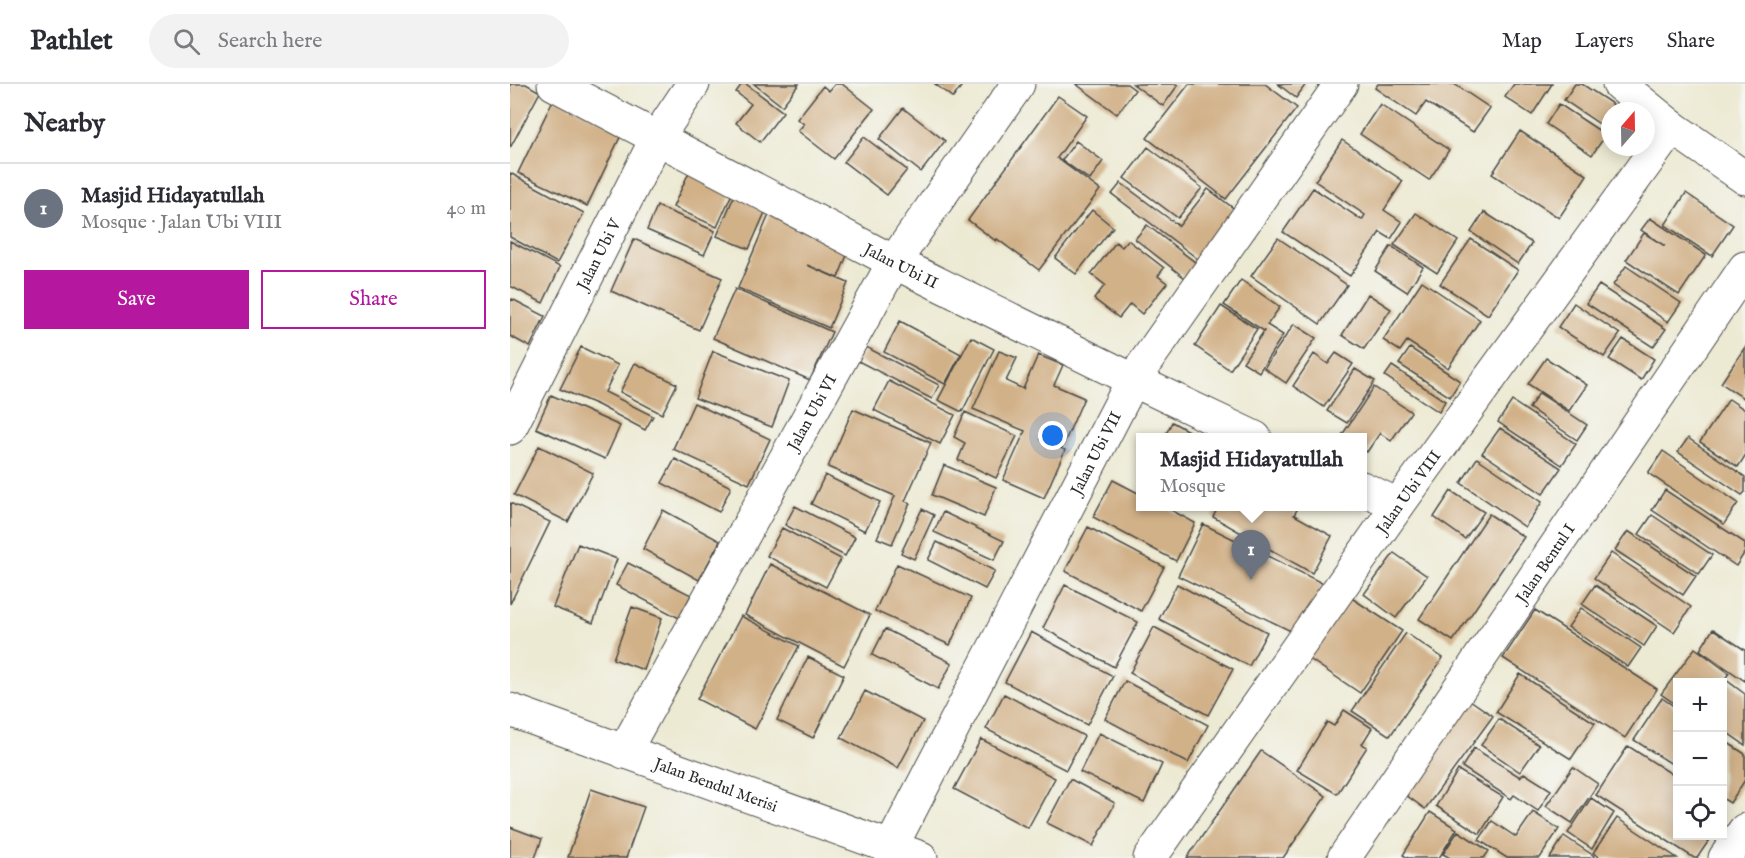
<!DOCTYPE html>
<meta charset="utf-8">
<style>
body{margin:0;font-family:"IM FELL English",serif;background:#f2f2f3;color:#2b2b33}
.controls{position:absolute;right:18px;bottom:18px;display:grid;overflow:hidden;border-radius:0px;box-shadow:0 3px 15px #0003}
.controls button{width:54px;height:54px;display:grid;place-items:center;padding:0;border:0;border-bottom:2px solid #e1e1e2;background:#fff;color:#2b2b33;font:30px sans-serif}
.compass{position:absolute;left:1091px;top:18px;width:54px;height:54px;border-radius:50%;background:#fff;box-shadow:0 3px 15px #0003;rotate:20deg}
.you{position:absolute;left:543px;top:352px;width:21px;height:21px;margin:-15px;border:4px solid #fff;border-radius:50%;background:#1a73e8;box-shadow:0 0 0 9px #1a73e833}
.badge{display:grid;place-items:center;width:39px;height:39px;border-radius:50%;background:#b5179e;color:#fff;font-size:20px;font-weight:700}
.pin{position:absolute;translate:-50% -50px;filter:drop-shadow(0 2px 3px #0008)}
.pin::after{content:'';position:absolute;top:32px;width:21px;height:18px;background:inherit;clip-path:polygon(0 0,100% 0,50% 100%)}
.popup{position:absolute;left:626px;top:349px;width:231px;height:78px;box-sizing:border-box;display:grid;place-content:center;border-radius:0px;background:#fff;filter:drop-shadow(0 2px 4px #0005);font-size:20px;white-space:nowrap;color:#7c7c81}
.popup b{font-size:22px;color:#2b2b33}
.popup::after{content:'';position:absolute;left:50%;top:100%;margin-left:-12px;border:12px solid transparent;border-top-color:#fff}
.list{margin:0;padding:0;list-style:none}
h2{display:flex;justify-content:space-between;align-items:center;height:78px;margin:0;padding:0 24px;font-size:26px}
h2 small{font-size:20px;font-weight:400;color:#7c7c81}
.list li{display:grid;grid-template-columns:39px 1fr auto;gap:18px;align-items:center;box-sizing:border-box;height:90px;padding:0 24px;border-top:2px solid #e1e1e2}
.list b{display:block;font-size:22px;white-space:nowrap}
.list p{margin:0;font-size:20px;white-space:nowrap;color:#7c7c81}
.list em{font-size:20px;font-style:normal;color:#7c7c81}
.actions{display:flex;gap:12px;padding:18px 24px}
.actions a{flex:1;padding:14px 0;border:2px solid #b5179e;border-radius:0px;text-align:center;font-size:21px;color:#b5179e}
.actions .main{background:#b5179e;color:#fff}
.icon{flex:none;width:33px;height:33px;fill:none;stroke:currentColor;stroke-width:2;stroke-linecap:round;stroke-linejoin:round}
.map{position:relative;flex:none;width:1235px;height:774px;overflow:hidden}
header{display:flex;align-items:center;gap:36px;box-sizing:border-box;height:84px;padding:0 30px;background:#fff;border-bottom:2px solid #e1e1e2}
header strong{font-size:28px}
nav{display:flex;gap:33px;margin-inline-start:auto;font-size:21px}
.search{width:420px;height:54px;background:#f2f2f3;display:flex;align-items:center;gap:15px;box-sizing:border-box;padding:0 21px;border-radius:33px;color:#7c7c81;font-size:22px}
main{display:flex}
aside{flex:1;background:#fff}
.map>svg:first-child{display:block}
.building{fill:#d1b188}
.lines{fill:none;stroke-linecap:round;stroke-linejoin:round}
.minor-casing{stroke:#484844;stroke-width:35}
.minor{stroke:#fff;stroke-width:33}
.labels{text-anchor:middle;stroke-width:4.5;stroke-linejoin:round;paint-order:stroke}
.street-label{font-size:16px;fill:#2b2b2b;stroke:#f6f6f2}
</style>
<header>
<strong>Pathlet</strong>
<div class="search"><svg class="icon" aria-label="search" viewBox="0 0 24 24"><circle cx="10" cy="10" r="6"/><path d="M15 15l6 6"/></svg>Search here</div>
<nav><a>Map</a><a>Layers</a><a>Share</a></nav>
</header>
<main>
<aside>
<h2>Nearby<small></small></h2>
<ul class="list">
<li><span class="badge" style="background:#6b7280">1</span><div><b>Masjid Hidayatullah</b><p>Mosque · Jalan Ubi VIII</p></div><em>40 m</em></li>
</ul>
<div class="actions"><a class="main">Save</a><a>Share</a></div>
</aside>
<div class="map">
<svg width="1235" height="774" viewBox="0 0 1235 774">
<rect width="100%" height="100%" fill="#f6f6f2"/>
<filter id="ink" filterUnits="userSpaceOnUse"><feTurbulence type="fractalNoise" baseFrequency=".0167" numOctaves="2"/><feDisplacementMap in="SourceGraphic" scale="12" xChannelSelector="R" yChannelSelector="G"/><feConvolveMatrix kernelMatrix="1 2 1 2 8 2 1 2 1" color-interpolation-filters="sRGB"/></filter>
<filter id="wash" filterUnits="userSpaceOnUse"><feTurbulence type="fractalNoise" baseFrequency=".008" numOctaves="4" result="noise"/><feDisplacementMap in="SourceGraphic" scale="24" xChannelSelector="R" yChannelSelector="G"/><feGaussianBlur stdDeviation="1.35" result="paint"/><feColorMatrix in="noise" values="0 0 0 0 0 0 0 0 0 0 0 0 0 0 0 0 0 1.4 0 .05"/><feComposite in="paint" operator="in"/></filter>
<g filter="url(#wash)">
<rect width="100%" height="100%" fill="#edead4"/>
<g id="blocks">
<path class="building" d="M0,0H16L30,8L0,64Z
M232,0H236L273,28L250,58L226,39L241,20L226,8Z
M244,0H289L272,22Z
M325,0H332L364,25L324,75L288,47L294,40L287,35L313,2L319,7Z
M425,0H453L443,14Z
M566,0H617L625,6L607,30Z
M623,0H666L668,1L653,22Z
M679,0H755L787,24L716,115L637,54Z
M768,0H796L786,14Z
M868,0H944L980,24L963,48L916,18L906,32L865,4Z
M1004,0H1042L1022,31L995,13Z
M1065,0H1072L1113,27H1100V47L1054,16Z
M548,12L577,32L547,74L590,106L529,186L487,155L486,157L458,136Z
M44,14L113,47L77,122L8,89Z
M870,20L939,66L919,96L850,50Z
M1049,20L1096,51L1082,71L1036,40Z
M393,24L435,57L411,88L369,55Z
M1010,47L1077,91L1049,134L982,90Z
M354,53L397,86L377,111L334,78Z
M832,56L893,97L874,126L892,138L881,155L870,148L840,192L773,148L803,104L852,136L855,131L805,97Z
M566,57L593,77L580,96L552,76Z
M638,63L692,104L668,134L614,94Z
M181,84L225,103L207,143L163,123Z
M0,89L74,129L47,179L0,153Z
M611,99L669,142L698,105L727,127L688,175L602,110Z
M228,103L260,117L239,165L207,152Z
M1176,109L1223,141L1202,172L1155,141Z
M147,122L205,147L194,171L137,146Z
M261,126L341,161L328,194L297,181L338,199L319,244L228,204Z
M582,126L603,143L566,190L545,174Z
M974,128L1022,159L1008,180L961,148Z
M906,129L948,157L927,189L884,161Z
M1140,134L1196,171L1169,211L1116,176L1134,149L1155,162L1131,146Z
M637,141L686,179L675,194L625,155Z
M768,154L837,201L810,240L741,192Z
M124,155L212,194L189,246L101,207Z
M961,155L1008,186L978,231L930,200Z
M618,156L654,184L648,192L657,199L632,230L620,220L609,234L584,215L595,201L581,190L606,158L612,163Z
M0,157L50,183L33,219L0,202Z
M881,162L913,183L897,208L865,187Z
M1116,182L1171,219L1158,238L1103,201Z
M731,196L770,223L757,241L773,251L749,288L733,278L754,247L714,221Z
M912,197L970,236L938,284L897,257L890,267L873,256Z
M1089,201L1156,245L1143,263L1076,219Z
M225,205L322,248L300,296L203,254Z
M858,210L881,225L854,265L832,251Z
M2,215L35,232L20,263L0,252V218Z
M1064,219L1110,250L1094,273L1048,243Z
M711,222L747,245L720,286L685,262Z
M390,237L451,270L435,300L374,268Z
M784,240L806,254L776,299L754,284Z
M461,253L484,265L452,328L428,316Z
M1113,255L1144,275L1131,296L1099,275Z
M71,263L108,281L95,308L143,332L135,346L88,321L50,305Z
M356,263L429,301L422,315L348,277Z
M1235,263V315L1211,299Z
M900,264L950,297L940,313L889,280Z
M203,267L279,297L262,343L185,314Z
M489,267L507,274L496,297L513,305L528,271L553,281L544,301L574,314L552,364L530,355L555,366L534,414L493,396L515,347L463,325Z
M826,269L843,280L814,323L783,302L804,270L818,280Z
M1036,274L1077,301L1059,327L1018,300Z
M125,279L167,300L152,330L110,308Z
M882,282L935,317L929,328L875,292Z
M845,285L865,297L837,339L817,327Z
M379,297L445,331L430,360L364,326Z
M864,303L901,328L881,357L870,349L857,368L852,365V354H836L832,351Z
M1029,309L1077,341L1067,356L1019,324Z
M41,311L110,342L95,375L26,344Z
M1219,315L1235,326V372L1228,383L1190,358Z
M1002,317L1066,360L1052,381L988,338Z
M184,319L260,355L239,400L163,365Z
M343,325L421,359L395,417L400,419L382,460L367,454L385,412L318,383Z
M455,328L507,352L486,394L448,376L455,359L444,353Z
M662,338L691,354H654Z
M990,344L1051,384L1033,410L972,369Z
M1178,354L1235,393V408L1232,411L1168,368Z
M29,362L83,389L58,438L4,411Z
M1153,367L1228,419L1214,440L1138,389Z
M967,374L1032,418L1015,443L951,399Z
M165,375L221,403L209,428L152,399Z
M434,381L486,403L474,433L422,411Z
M315,391L370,418L355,447L301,420Z
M603,396L630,410V422H654L685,439L666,477L583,433Z
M1155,406L1235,459V468L1226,482L1142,426Z
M941,407L974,428L955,455L924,433Z
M0,419L40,438L0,520Z
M285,422L345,453L335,472L275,441Z
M709,422H789L784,431L822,452L802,489L703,433Z
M412,425L424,431L404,475L391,469Z
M153,426L210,457L189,496L133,465Z
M433,428L494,457L484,476L424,448Z
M979,430L1014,453L943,557L909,535Z
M1142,431L1202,471L1189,490L1129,450Z
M693,440L814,500L789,551L668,492Z
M578,443L654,483L631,527L555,487Z
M272,444L331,475L316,503L257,472Z
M1118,447L1186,492L1173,511L1105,466Z
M427,458L485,487L475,505L418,476Z
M68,460L107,475L83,539L43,523Z
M884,469L917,492L886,534L854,510Z
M1101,469L1181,523L1164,548L1084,494Z
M118,479L181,511L169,534L106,501Z
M260,480L360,531L334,582L235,531Z
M387,480L461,514L440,561L365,527Z
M667,500L757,548L739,582L649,535Z
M555,501L628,538L604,583L533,544Z
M1085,501L1147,542L1134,562L1072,520Z
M837,511L892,547L850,609L795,572Z
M122,523L152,534L134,586L103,575Z
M1071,524L1131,564L1118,583L1058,543Z
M1025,526L1147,605L1115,654L993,574Z
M231,532L289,562L245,645L187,615Z
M644,543L723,585L698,631L620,589Z
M375,545L442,579L428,605L362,571Z
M1203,545L1235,566V597L1190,566Z
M521,548L603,592L577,641L495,598Z
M896,549L933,574L880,652L842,627Z
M1185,564L1219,589L1215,595L1235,610V661L1212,645V598H1168V622L1151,610Z
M298,573L334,591L303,654L267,636Z
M1010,590L1085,639L1061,675L986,628Z
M615,597L698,641L678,679L595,635Z
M355,607L413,637L388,684L331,654Z
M494,610L574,652L556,686L476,645Z
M1152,614L1168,625V684L1124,656Z
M960,616L983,632L915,725L892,708Z
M834,626L862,644L852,660L857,663L827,710L787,686L817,638L824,642Z
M989,635L1029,661L1010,688L971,661Z
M589,649L652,680L634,719L570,688Z
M471,655L545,694L518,744L444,705Z
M1212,655L1235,670V696L1220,719L1212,714Z
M1118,662L1168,694V752H1202L1187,774H1184L1086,711Z
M964,664L1010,693L1014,689L1041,706L1028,727L1004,711L1001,715L952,683Z
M751,667L816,712L773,774H677Z
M1063,683L1088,700L1062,739L1036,722Z
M948,686L993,713L970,750L926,722Z
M560,695L605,719L583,762L537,739Z
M81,705L134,723L116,774L58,773Z
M1081,714L1104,729L1082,765L1058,749Z
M920,728L947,745L929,774H898L893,771Z
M1023,728L1049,745L1030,774H997L969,756L982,737L1006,753Z
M1107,734L1167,774H1091L1083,769Z
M0,743L32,755L25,774H0Z
M948,747L979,767L974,774H940L933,770Z
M1054,752L1084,772L1083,774H1040Z"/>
</g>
</g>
<g filter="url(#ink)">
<use href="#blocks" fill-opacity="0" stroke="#484844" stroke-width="1.5"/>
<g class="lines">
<g class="minor-casing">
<g id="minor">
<path id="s1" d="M44,0L384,178L623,296L745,354"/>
<path d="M1109,0L1162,43L1235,94"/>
<path id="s2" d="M0,344L147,54L183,0"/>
<path d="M852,404L888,421"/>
<path id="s3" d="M0,626L411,774"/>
<path id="s4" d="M114,668L384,178L508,0"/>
<path id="s5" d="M381,763L623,296L831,0"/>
<path id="s6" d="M640,774L888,421L1162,43"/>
<path id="s7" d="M834,774L1235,184"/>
<path d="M1215,774L1235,746"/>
</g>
</g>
<use href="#minor" class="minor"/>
</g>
</g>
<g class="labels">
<g class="street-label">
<text dy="6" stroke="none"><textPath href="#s2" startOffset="195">Jalan Ubi V</textPath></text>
<text dy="6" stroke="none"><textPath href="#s1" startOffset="392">Jalan Ubi II</textPath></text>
<text dy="6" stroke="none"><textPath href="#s4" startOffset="388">Jalan Ubi VI</textPath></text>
<text dy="6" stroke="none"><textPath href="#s5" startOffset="444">Jalan Ubi VII</textPath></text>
<text dy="6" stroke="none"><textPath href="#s6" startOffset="448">Jalan Ubi VIII</textPath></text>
<text dy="6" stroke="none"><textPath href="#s7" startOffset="357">Jalan Bentul I</textPath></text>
<text dy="6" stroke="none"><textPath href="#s3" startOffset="219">Jalan Bendul Merisi</textPath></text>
</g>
</g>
</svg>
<div class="controls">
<button>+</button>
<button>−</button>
<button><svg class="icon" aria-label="locate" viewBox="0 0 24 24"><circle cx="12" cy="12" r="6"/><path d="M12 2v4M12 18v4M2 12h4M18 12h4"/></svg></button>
</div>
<svg class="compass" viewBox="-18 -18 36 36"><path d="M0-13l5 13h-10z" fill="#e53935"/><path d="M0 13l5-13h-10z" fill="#7c7c81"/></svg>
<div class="you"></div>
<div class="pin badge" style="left:741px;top:496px;background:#6b7280">1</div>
<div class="popup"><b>Masjid Hidayatullah</b>Mosque</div>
</div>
</main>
